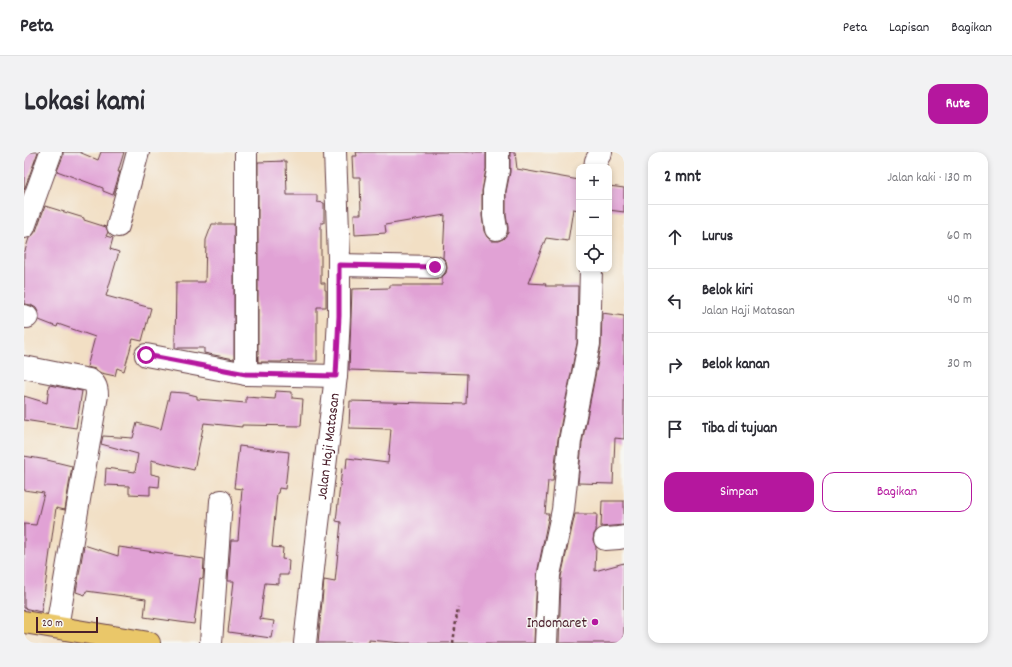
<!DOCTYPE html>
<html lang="id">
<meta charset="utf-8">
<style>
body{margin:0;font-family:Dekko,sans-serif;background:#f2f2f3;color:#2b2b33}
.controls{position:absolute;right:12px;top:12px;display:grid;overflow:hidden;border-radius:8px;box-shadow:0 2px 6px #0003}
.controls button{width:36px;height:36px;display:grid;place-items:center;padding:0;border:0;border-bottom:1px solid #e1e1e2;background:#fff;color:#2b2b33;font:20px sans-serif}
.scale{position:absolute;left:12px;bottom:10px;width:62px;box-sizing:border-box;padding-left:4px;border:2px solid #4a1f2b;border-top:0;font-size:11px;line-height:14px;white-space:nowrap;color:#4a1f2b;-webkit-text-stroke:3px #f6f6f2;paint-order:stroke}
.stop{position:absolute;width:12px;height:12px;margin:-9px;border:3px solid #b5179e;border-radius:50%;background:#fff}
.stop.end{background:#b5179e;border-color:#fff;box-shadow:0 1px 4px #0008}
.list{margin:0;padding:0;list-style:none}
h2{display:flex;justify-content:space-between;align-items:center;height:52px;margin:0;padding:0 16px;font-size:17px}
h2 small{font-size:13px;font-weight:400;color:#7c7c81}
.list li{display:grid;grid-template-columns:26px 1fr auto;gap:12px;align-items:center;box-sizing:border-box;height:64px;padding:0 16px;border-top:1px solid #e1e1e2}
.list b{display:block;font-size:15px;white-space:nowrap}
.list p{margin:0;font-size:13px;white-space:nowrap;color:#7c7c81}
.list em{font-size:13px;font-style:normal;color:#7c7c81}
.actions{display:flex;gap:8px;padding:12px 16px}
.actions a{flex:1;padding:9px 0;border:1px solid #b5179e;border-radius:12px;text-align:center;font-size:14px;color:#b5179e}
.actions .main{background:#b5179e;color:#fff}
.icon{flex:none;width:22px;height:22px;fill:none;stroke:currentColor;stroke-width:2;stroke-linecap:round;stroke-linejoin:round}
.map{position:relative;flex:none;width:600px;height:491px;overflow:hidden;border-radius:12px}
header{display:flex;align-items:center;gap:24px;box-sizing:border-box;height:56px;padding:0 20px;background:#fff;border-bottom:1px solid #e1e1e2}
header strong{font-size:19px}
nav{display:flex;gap:22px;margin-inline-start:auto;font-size:14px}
.intro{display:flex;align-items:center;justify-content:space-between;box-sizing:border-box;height:96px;padding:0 24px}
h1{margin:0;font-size:28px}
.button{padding:10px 18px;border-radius:12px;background:#b5179e;color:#fff;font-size:14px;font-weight:700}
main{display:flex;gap:24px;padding:0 24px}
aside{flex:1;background:#fff;border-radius:12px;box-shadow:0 2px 6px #0003}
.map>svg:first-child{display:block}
.building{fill:#e1a2d5}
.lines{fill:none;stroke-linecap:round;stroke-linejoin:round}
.minor-casing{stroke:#633c42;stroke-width:24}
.major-casing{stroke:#633c42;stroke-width:24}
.path{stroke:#633c42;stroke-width:2.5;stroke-dasharray:3 3;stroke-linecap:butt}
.minor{stroke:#fff;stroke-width:22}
.major{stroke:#eac769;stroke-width:22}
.route{stroke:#b5179e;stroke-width:5}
.poi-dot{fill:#b5179e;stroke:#f6f6f2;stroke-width:1.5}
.labels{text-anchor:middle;stroke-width:3;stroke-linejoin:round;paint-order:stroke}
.street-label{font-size:15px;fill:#4a1f2b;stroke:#f6f6f2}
.poi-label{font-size:15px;fill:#4a1f2b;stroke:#f6f6f2;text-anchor:end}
</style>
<header>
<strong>Peta</strong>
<nav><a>Peta</a><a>Lapisan</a><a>Bagikan</a></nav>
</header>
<div class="intro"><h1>Lokasi kami</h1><a class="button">Rute</a></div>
<main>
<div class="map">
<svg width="600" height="491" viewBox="0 0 600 491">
<rect width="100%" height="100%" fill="#f6f6f2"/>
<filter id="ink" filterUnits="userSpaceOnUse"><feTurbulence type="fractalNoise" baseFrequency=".025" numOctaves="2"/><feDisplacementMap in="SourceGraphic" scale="8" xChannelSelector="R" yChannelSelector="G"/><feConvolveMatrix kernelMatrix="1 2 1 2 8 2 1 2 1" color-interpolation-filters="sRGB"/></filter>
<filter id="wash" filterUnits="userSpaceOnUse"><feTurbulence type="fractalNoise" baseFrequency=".012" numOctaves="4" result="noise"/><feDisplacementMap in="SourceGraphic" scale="16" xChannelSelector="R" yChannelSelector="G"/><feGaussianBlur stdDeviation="0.9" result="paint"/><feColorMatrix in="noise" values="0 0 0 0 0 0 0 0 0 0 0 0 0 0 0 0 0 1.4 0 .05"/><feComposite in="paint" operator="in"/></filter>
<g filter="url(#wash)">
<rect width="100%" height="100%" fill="#f2dfc4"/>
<g id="blocks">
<path class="building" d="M0,0H14L0,38Z
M39,0H55L74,8L77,0H100L94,20H96L89,43L79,39V36L33,19L39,4Z
M332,0H462V17L458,39V64L460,79L463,85L468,89H474L479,87L484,81V75L482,63V40L486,20V0H491L493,17L555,28V58L549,57L544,89L522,86L504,131L522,132L521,134H554L553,191L534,287L529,329H524L521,362H525L513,422L510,491H379L345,488V491H294L300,428L311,430L317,370L312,369L318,316L322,317L323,306L364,311L367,277L325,276L326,249L442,252L443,222L325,218L327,165L328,137L366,136V133H418V125L422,121L423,116L422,109L419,106L421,63L361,73L362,81L331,83L330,62H337L336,25H329L328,4H333Z
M262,9L263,43H293V50L300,51V71H297V131H301V138H302V155H293V209H258V210H234V10Z
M585,34L600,36V60L585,58Z
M21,54L60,66V68L82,75L84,80L82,84L89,86L86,97L95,100L82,144L127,156L118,189L109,187L100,219L93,216L91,224L77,221L71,217L63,215L71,185L34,172L33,175L15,168V162L12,156L7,153L0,152V102L5,86L8,84L12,79Z
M188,72H210V207L180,201V196H151L152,130H181L182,88Z
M578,161L600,164V287L591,286L589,332L554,331L558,291L577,194Z
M25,233L58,239L52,276L0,268V244L23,251Z
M252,239L268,240V246L279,247L277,274L218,273V275L180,271L170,318L127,308V322L136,324L135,335L126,334V343L105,342V334L81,333L82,316L111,320L114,302L77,292L79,284L109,286L113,271L137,277L146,240L161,241L173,244V247L222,251V245L251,247Z
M215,294L265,300L261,337L255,336L254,341H253L248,395L259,396L258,407L265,408L264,423H255V432L241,431L236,467L250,469L247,486L204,480L210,429H204L207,388H214L218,337L210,336Z
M0,304L23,308L48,314L41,358L32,356L20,443L17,460L0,456V372L12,373L20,341L0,338Z
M578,349H600V373L577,375Z
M551,362H573L572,379L570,382L569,388L572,395L571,419L600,411V491H535L537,425Z
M60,393L94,404L95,395L180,407L179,427L176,426L170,472L120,465L122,447L62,439L61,443L52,440Z"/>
</g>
</g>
<g filter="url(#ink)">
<use href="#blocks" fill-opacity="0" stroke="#633c42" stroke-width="1"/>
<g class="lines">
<g class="minor-casing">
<g id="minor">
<path d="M571,15L572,9L577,0"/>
<path d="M94,74L114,0"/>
<path d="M0,75L27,0"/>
<path d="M472,77L470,64V39L474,18V0"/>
<path d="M315,113L411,115"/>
<path d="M0,164L3,165"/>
<path d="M122,203L222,222L312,224"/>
<path d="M0,215L65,228C72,231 73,236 73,243L33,475"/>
<path d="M222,222V0"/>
<path d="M581,387L595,386L600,385"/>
<path d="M187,491L197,349"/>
<path id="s1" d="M281,491L293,380L312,224L315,164V105L311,0"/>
<path d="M522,491L525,423L539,358L546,289L565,192L567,117"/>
</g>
</g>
<g class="major-casing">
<path id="major" d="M0,470L125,491"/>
</g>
<path class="path" d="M429,491L434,455"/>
<use href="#minor" class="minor"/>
<use href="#major" class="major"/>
</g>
</g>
<g class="lines" filter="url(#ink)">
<path class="route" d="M122,203L222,222L312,224L315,164V113L411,115"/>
</g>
<circle class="poi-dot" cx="571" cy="470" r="4"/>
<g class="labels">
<g class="street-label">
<text dy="5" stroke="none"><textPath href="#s1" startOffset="198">Jalan Haji Matasan</textPath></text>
</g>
<g class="poi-label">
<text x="563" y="475">Indomaret</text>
</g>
</g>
</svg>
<div class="controls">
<button>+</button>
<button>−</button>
<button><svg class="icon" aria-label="locate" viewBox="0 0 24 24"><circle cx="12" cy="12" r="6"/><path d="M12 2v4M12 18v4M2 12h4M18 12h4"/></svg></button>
</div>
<div class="scale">20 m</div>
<div class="stop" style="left:122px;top:203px"></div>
<div class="stop end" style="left:411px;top:115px"></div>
</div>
<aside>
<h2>2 mnt<small>Jalan kaki · 130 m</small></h2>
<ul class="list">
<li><svg class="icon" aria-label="ahead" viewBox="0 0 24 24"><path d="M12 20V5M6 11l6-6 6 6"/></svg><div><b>Lurus</b></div><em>60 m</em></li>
<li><svg class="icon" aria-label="left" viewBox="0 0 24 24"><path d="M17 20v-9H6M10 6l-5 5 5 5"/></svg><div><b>Belok kiri</b><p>Jalan Haji Matasan</p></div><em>40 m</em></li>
<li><svg class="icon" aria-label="right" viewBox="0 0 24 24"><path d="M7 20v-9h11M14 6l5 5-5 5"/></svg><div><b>Belok kanan</b></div><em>30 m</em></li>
<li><svg class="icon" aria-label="arrive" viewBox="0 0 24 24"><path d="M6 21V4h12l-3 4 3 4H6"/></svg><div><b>Tiba di tujuan</b></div></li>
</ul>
<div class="actions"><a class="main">Simpan</a><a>Bagikan</a></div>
</aside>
</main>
